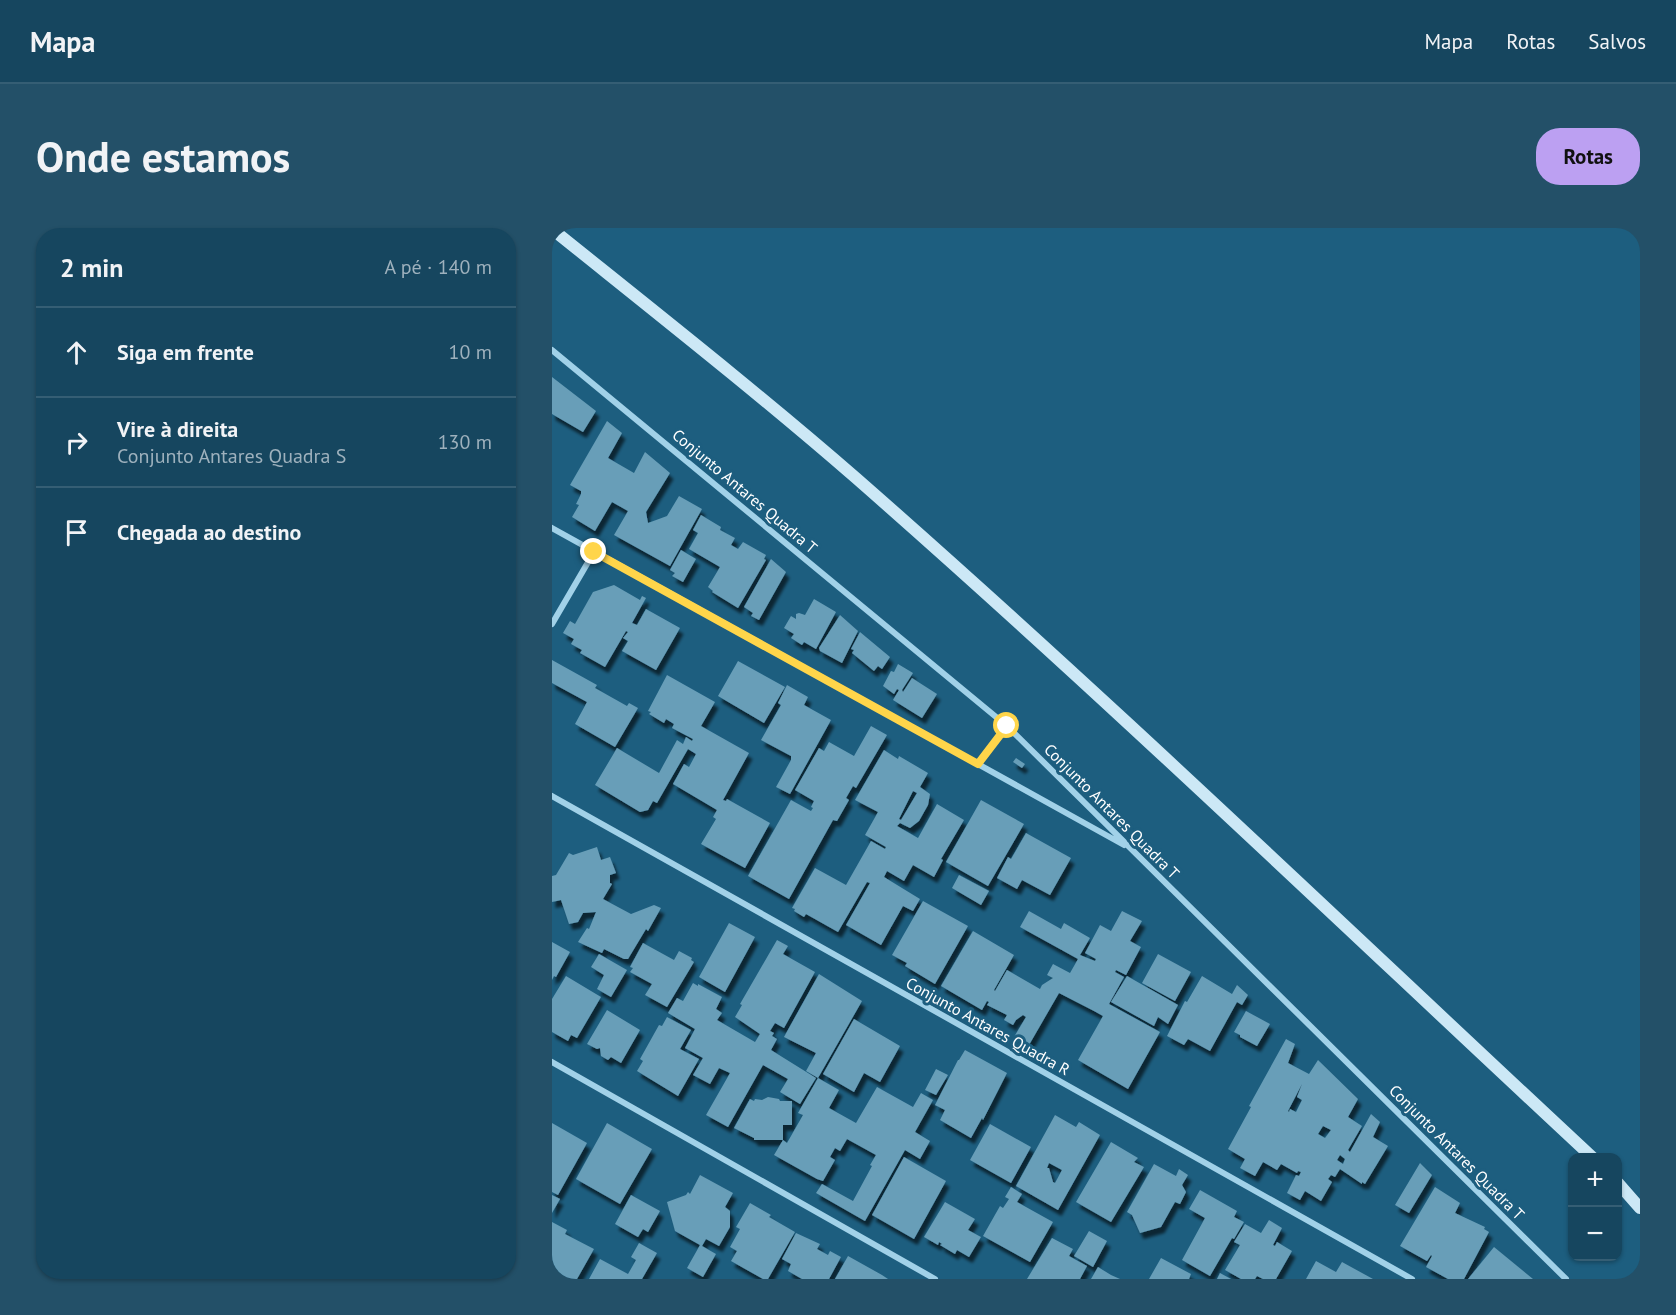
<!DOCTYPE html>
<html lang="pt">
<meta charset="utf-8">
<style>
body{margin:0;font-family:"PT Sans",sans-serif;background:#235068;color:#f1f3f6}
.controls{position:absolute;right:18px;bottom:18px;display:grid;overflow:hidden;border-radius:12px;box-shadow:0 2px 4px #0004}
.controls button{width:54px;height:54px;display:grid;place-items:center;padding:0;border:0;border-bottom:2px solid #355e74;background:#16465f;color:#f1f3f6;font:30px sans-serif}
.stop{position:absolute;width:18px;height:18px;margin:-14px;border:4px solid #ffd54a;border-radius:50%;background:#fff}
.stop.end{background:#ffd54a;border-color:#fff;box-shadow:0 2px 6px #0008}
.list{margin:0;padding:0;list-style:none}
h2{display:flex;justify-content:space-between;align-items:center;height:78px;margin:0;padding:0 24px;font-size:26px}
h2 small{font-size:20px;font-weight:400;color:#9eb1bd}
.list li{display:grid;grid-template-columns:39px 1fr auto;gap:18px;align-items:center;box-sizing:border-box;height:90px;padding:0 24px;border-top:2px solid #355e74}
.list b{display:block;font-size:22px;white-space:nowrap}
.list p{margin:0;font-size:20px;white-space:nowrap;color:#9eb1bd}
.list em{font-size:20px;font-style:normal;color:#9eb1bd}
.icon{flex:none;width:33px;height:33px;fill:none;stroke:currentColor;stroke-width:2;stroke-linecap:round;stroke-linejoin:round}
.map{position:relative;flex:none;width:1088px;height:1051px;overflow:hidden;border-radius:24px}
header{display:flex;align-items:center;gap:36px;box-sizing:border-box;height:84px;padding:0 30px;background:#16465f;border-bottom:2px solid #355e74}
header strong{font-size:28px}
nav{display:flex;gap:33px;margin-inline-start:auto;font-size:21px}
.intro{display:flex;align-items:center;justify-content:space-between;box-sizing:border-box;height:144px;padding:0 36px}
h1{margin:0;font-size:42px}
.button{padding:15px 27px;border-radius:24px;background:#bca0f2;color:#111;font-size:21px;font-weight:700}
main{display:flex;gap:36px;padding:0 36px}
aside{flex:1;background:#16465f;border-radius:24px;box-shadow:0 2px 4px #0004}
.map>svg:first-child{display:block}
.building{fill:#689eb8;fill-rule:evenodd;filter:url(#shadow)}
.lines{fill:none;stroke-linecap:round;stroke-linejoin:round}
.minor{stroke:#a1d1e8;stroke-width:6}
.secondary{stroke:#cce8f6;stroke-width:12}
.route{stroke:#ffd54a;stroke-width:8}
.labels{text-anchor:middle;stroke-width:6;stroke-linejoin:round;paint-order:stroke}
.street-label{font-size:16px;fill:#fff;stroke:#1d5e7f}
</style>
<header>
<strong>Mapa</strong>
<nav><a>Mapa</a><a>Rotas</a><a>Salvos</a></nav>
</header>
<div class="intro"><h1>Onde estamos</h1><a class="button">Rotas</a></div>
<main>
<aside>
<h2>2 min<small>A pé · 140 m</small></h2>
<ul class="list">
<li><svg class="icon" aria-label="ahead" viewBox="0 0 24 24"><path d="M12 20V5M6 11l6-6 6 6"/></svg><div><b>Siga em frente</b></div><em>10 m</em></li>
<li><svg class="icon" aria-label="right" viewBox="0 0 24 24"><path d="M7 20v-9h11M14 6l5 5-5 5"/></svg><div><b>Vire à direita</b><p>Conjunto Antares Quadra S</p></div><em>130 m</em></li>
<li><svg class="icon" aria-label="arrive" viewBox="0 0 24 24"><path d="M6 21V4h12l-3 4 3 4H6"/></svg><div><b>Chegada ao destino</b></div></li>
</ul>
</aside>
<div class="map">
<svg width="1088" height="1051" viewBox="0 0 1088 1051">
<defs>
<filter id="shadow"><feDropShadow dx="3.5" dy="6" stdDeviation="1.5" flood-color="#0009"/></filter>
</defs>
<rect width="100%" height="100%" fill="#1d5e7f"/>
<path class="building" d="M0,149L44,183L31,204L0,186Z
M55,193L70,205L56,230L82,245L93,224L118,245L94,284L96,295L115,288L127,268L150,281L118,338L62,307L76,283L60,274L43,303L20,289L27,277L24,276L29,266V263L18,257Z
M149,287L169,299L168,302L183,310L179,317L186,321L191,314L214,327L212,331L214,332L186,380L160,364L161,363L156,359L168,339L137,321L146,305L141,302Z
M129,322L144,331L131,354L120,348L123,345L118,342Z
M219,331L234,344L207,392L199,388L201,385L192,379Z
M62,357L88,372L90,368L94,370L80,395L85,397L94,381L128,400L104,442L70,423L76,413L71,410L76,404L74,403L53,439L28,425L30,422L19,416L22,411L11,405L18,393L23,396L41,364Z
M262,371L284,384L264,421L252,414L250,417L239,410L242,406L232,400L239,388L244,391V386L247,385L253,387Z
M288,387L306,403L290,435L268,423L267,420Z
M308,404L338,429L330,441L326,438L322,443L300,425L302,422L299,421Z
M0,432L45,457L43,460L75,478L77,475L86,480L63,519L23,496L35,474L0,455Z
M186,433L233,459L212,495L166,468Z
M346,436L361,445L350,462L351,464L360,450L385,466L370,490L341,472L347,462L345,461L342,466L331,458L339,443L342,444Z
M115,447L163,474L149,498L197,525L171,572L174,573L175,571L218,595L193,640L149,616L164,591L161,589L165,582L121,556L132,536L137,539L144,526L136,521L105,575L101,573L96,582L88,584L43,557L65,520L107,545L125,512L131,516L134,509L140,513L141,511L120,500L122,496L114,491L112,495L97,486L99,484L96,483Z
M235,457L256,469L252,477L279,492L238,566L224,559L239,532V528L209,512L229,477L226,475Z
M319,498L335,507L304,560L301,558L294,570L297,572L285,593L281,592L237,671L196,648L239,572L259,583L261,580L259,579L262,573L243,562L267,520L272,523L277,514L302,528Z
M332,522L346,531L347,528L376,545L368,559L378,566L376,577L367,593L358,600L348,595L345,598L366,610L385,576L412,592L389,631L391,632L382,649L361,637L352,653L335,643L332,649L368,671L361,683L351,678L329,717L294,697L318,655L315,654L286,704L254,686L252,689L242,683L243,681L240,680L263,640L294,657L319,613L333,621L334,619L313,607L326,584L303,572ZM361,563L365,565L349,592L347,591Z
M464,530L473,536L470,540L461,534Z
M429,572L472,596L436,658L394,634Z
M474,605L519,630L498,667L470,652L465,661L445,650L456,629L459,631Z
M45,619L49,632L58,629L64,645L58,647V655L60,656L51,671L79,686L102,677L109,680L96,703L94,701L76,731H72L52,721L50,725L26,714L35,700L37,701L44,684L31,685L26,694L17,696L9,672L0,674V648L4,647L17,625L21,627Z
M407,647L437,663L429,677L400,660Z
M371,673L416,698L383,756L353,738L355,735L340,727Z
M477,683L509,701L512,695L538,710L528,727L543,733L544,731L533,725L548,697L559,703L570,683L590,693L578,713L589,719L574,747L564,742L563,744L572,749L557,776L608,804L576,861L526,832L551,788L542,783L507,765L477,817L462,809L474,789L471,787L464,792L461,797L452,792L455,787L435,777L437,774L435,773L430,782L389,758L421,703L462,727L442,762L443,763L455,742L488,761L490,757L501,750L495,747L501,736L518,745L526,731L468,699Z
M177,695L203,709L173,764L147,749Z
M225,712L236,718L231,726L263,744L232,800L223,795L218,803L222,805L220,808L225,811L219,822L264,850L248,876L228,864L236,851L211,837L176,899L154,887L178,845L167,840L158,856L141,847L151,830L133,820L143,801L116,785L125,770L131,773L141,755L146,758V756L170,769L164,781L170,785L165,792L203,814L208,806L183,789L190,777L188,776Z
M0,714L18,724L4,749L2,748L0,752Z
M91,715L122,732L127,723L140,730L139,732L142,734L115,779L93,767L100,756L78,744L81,740L78,739Z
M47,726L75,742L59,769L45,761L52,747L39,739Z
M606,726L639,744L623,773L590,755Z
M267,746L310,773L266,850L254,843L264,825L232,809Z
M14,748L49,769L25,810L19,807L16,813L0,804V771Z
M575,748L626,777L616,796L606,789L602,798L559,774Z
M650,748L680,766L685,757L696,767L690,777L685,774L658,823L636,811L632,817L615,808L633,773L635,774Z
M55,782L88,802L69,835L59,829L56,832L49,828L48,820L45,821L35,816Z
M694,783L718,796L705,818L688,809V807L682,804Z
M115,789L139,802L128,821L147,831L126,868L85,843L91,833L88,831L107,797L110,798Z
M302,791L348,818L328,854L312,845L302,864L271,846Z
M734,811L743,816L736,835L757,846L766,832L806,871L796,889L810,898L796,922L798,924L819,886L828,894L821,909L836,918L813,956L810,954V956L788,941L783,949L779,947L776,951L780,954L769,973L753,963L748,972L735,965L744,947L747,948L749,944L746,943L745,945L729,936L725,942L711,934L703,948L688,940L693,931L676,921L699,879L697,878ZM750,856L745,869L750,872L744,884L738,881L737,884L736,883ZM771,898L779,902L773,910L766,906ZM788,927L793,931L791,936L785,932Z
M413,822L455,845L431,892L430,890L419,910L388,892L393,882L383,877L406,832H407Z
M384,841L396,847L384,867L373,862Z
M266,850L287,862L277,880L304,895L325,859L361,879L369,865L381,872L363,904L378,913L368,931L353,922L313,993L264,965L270,956L301,973L320,938L318,937L324,927L295,911L288,923L283,920L278,929L283,932L271,953L265,951L222,927L231,912H202V910L182,900L198,871L202,873L203,871L210,872L216,869L227,871L228,873H240V897H231V912L235,915L251,887L246,885Z
M503,887L524,899L527,894L548,907L506,982L464,958ZM497,935L510,942L503,955L501,954L497,940H495Z
M0,895L35,915L6,967L0,964Z
M55,895L100,921L68,976L24,951Z
M438,896L479,919L459,955L418,932Z
M559,914L586,930L582,934L592,939L559,994L524,974Z
M352,929L394,953L362,1011L320,987Z
M868,935L880,947L857,985L843,977Z
M602,936L624,948L627,941L636,947L630,957L634,964L628,976L623,974L609,999L588,1005L580,987L575,984Z
M148,947L181,965L173,979L178,983V999L167,1018L154,1011L150,1018L164,1026L151,1049L135,1040L148,1017L123,1003L115,974L134,967L136,964L138,966Z
M459,959L470,966L465,974L501,994L478,1034L431,1008L448,978L451,980L457,971L453,969Z
M883,959L908,975L903,985L933,999L932,1001L937,1004L912,1051H896L874,1039L880,1028L879,1027L875,1033L848,1018Z
M648,962L685,983L682,989L692,994L682,1011L680,1010L658,1048L630,1032L653,990L637,981Z
M0,967L8,971L0,985Z
M79,967L108,983L96,1004L91,1001L86,1009L63,996Z
M393,974L423,991L416,1002L429,1009L417,1029L405,1022L403,1026L388,1017L390,1016L387,1014L386,1017L372,1009Z
M198,975L219,987L217,989L243,1004L216,1051H211L179,1033L185,1023L178,1019L188,1001L184,999Z
M717,992L730,1000L721,1017L723,1018L725,1014L740,1023L724,1051H711L705,1048L703,1051H689L673,1042L688,1017L682,1014L693,996L709,1005Z
M0,994L15,1002L13,1006L42,1021L25,1051H0Z
M537,1003L555,1013L541,1039L522,1028Z
M244,1005L268,1016L265,1021L276,1027L278,1023L289,1029L277,1051H250L236,1043L239,1036L230,1031Z
M500,1010L521,1021L517,1028L535,1038L528,1051H475Z
M87,1015L105,1025L90,1051H37L48,1031L76,1046L84,1032L79,1029Z
M942,1019L981,1051H916Z
M296,1028L330,1047L336,1051H283Z
M609,1030L639,1046L637,1051H597Z
M764,1033L784,1044L790,1034L821,1051H754Z
M546,1039L559,1047L568,1051H539Z
M668,1045L679,1051H665Z"/>
<g class="lines">
<path class="minor" d="M0,122L455,498L1014,1051
M0,300L572,617
M0,396L42,324
M426,536L455,498
M0,568L860,1051
M0,834L383,1051"/>
<path class="secondary" d="M0,1C102,83 205,164 304,250C555,470 796,702 1041,930
M1066,955L1088,980"/>
</g>
<g class="lines">
<path class="route" d="M42,324L426,536L455,498"/>
</g>
<g class="labels">
<g class="street-label">
<text transform="translate(193 263) rotate(40)" y="6">Conjunto Antares Quadra T</text>
<text transform="translate(560 583) rotate(45)" y="6">Conjunto Antares Quadra T</text>
<text transform="translate(436 798) rotate(29)" y="6">Conjunto Antares Quadra R</text>
<text transform="translate(905 924) rotate(45)" y="6">Conjunto Antares Quadra T</text>
</g>
</g>
</svg>
<div class="controls">
<button>+</button>
<button>−</button>
</div>
<div class="stop" style="left:455px;top:498px"></div>
<div class="stop end" style="left:42px;top:324px"></div>
</div>
</main>
